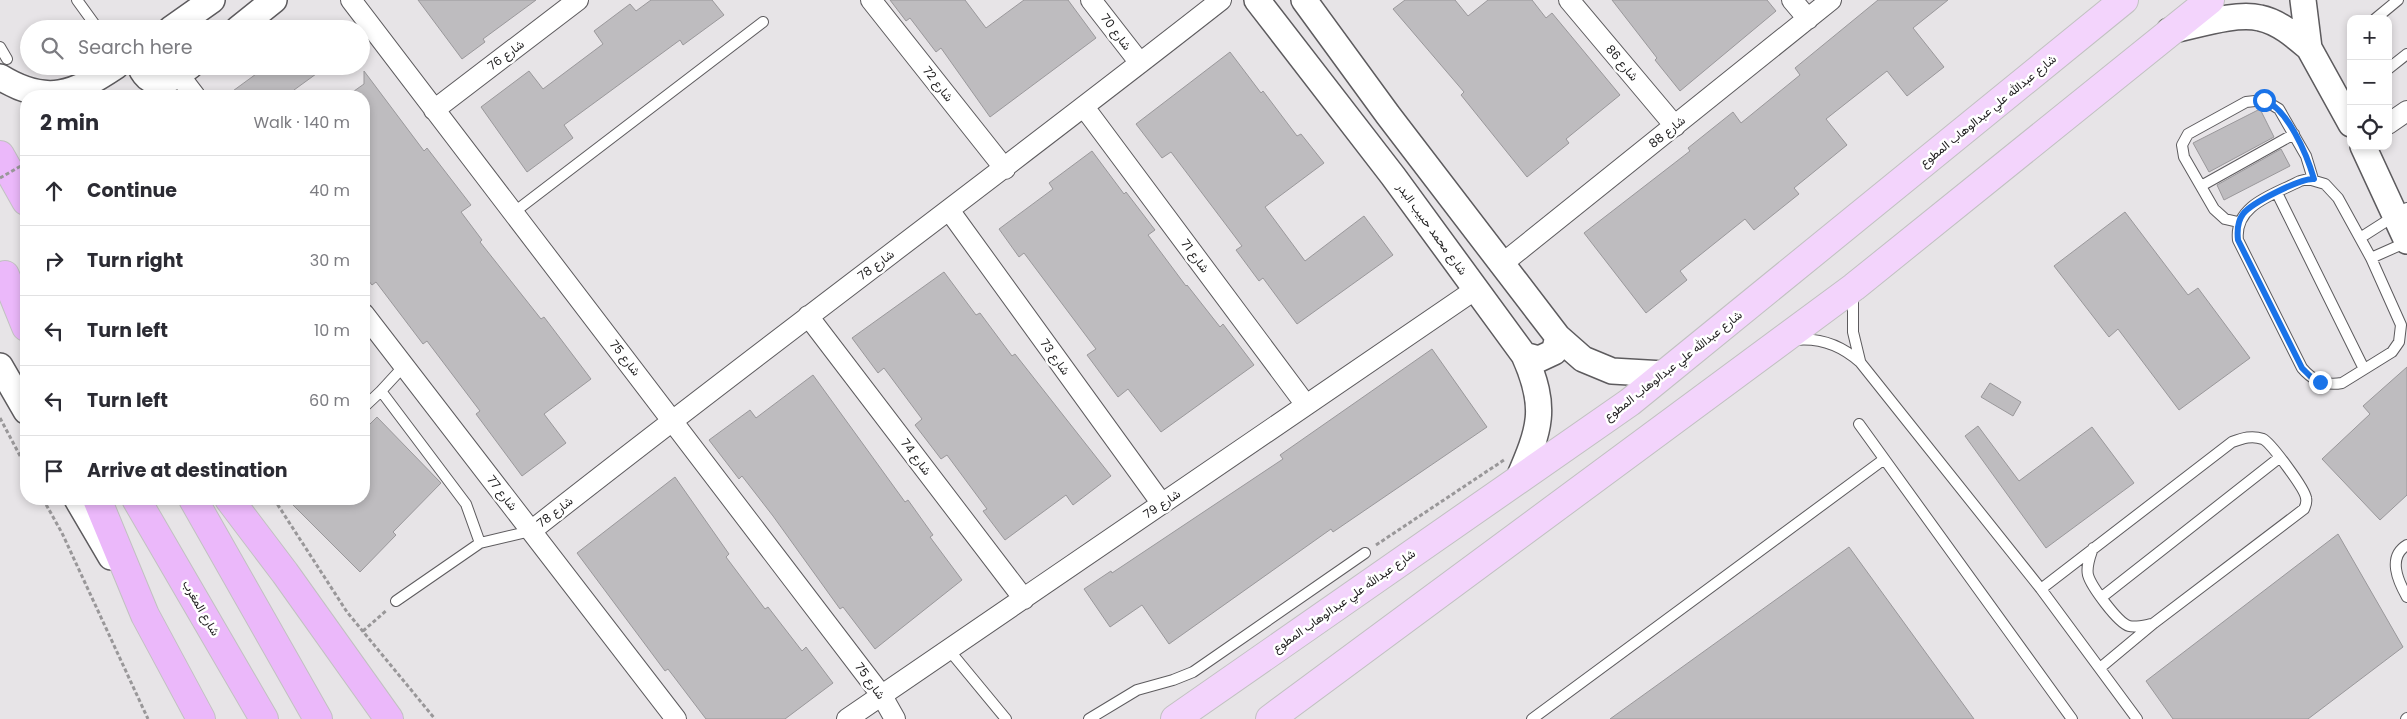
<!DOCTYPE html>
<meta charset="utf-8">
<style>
body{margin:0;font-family:Poppins,Vazirmatn,sans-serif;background:#f2f2f3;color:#2b2b33}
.controls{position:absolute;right:15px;top:15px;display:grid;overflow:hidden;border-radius:10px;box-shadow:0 2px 8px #0003}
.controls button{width:45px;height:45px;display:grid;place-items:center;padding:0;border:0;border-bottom:1px solid #e1e1e2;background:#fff;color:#2b2b33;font:25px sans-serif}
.stop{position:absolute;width:15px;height:15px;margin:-11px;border:4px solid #1a73e8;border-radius:50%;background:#fff}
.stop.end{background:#1a73e8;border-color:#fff;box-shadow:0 1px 5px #0008}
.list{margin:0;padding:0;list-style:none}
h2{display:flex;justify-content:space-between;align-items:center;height:65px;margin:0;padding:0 20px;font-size:21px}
h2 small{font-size:16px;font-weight:400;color:#7c7c81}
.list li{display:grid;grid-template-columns:32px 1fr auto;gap:15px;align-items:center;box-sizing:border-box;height:70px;padding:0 20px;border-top:1px solid #e1e1e2}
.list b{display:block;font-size:19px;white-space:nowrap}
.list em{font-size:16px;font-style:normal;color:#7c7c81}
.icon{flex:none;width:28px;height:28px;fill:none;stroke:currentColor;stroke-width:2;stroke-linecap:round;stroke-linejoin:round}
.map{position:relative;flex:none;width:2407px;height:719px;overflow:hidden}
.search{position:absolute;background:#fff;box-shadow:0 2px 8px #0003;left:20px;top:20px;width:350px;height:55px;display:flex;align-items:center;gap:12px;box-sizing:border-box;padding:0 18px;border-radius:28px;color:#7c7c81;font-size:19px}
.panel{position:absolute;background:#fff;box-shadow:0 2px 8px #0003;left:20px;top:90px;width:350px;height:415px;border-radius:20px}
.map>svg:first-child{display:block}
.building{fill:#bebcbf;stroke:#9a989b}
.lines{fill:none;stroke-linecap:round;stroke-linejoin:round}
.service-casing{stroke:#5d5b5e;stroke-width:12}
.minor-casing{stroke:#5d5b5e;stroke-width:22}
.tertiary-casing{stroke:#5d5b5e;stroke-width:28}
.primary-casing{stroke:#c1c1c1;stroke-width:30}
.motorway-casing{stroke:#c1c1c1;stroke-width:30}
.path{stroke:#999799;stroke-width:3;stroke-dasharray:4 2.5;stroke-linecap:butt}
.service{stroke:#fff;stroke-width:10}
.minor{stroke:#fff;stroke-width:20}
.tertiary{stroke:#fff;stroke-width:25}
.primary{stroke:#f3d4fc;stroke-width:28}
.motorway{stroke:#ebb8fa;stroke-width:28}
.path-bridge{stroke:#999799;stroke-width:3;stroke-dasharray:4 2.5;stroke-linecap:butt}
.route{stroke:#1a73e8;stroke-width:6}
.labels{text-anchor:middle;stroke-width:5;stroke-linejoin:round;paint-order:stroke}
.street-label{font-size:12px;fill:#222122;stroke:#fff}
</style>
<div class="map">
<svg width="2407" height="719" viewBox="0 0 2407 719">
<rect width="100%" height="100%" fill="#e7e4e7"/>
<path class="building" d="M418,0H536L483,39L485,42L462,59Z
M651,0H712L724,15L683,45L680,40L564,125L573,138L527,172L481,107L529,71L543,89L603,44L594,31L630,4L636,11Z
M890,0H965L986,28L1024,0H1068L1096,38L990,117L941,48L936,52L910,18L906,21Z
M1405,0H1455L1468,16L1488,0H1532L1546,18L1552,13L1620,95L1566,139L1569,143L1527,177L1461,95L1464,92L1393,9Z
M1612,0H1767L1776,11L1680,91L1655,60L1657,58Z
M1878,0H1948L1913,28L1944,67L1907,96L1887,71L1826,119L1847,145L1794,188L1799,194L1754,230L1745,219L1680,271L1687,280L1646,313L1584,233L1690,151L1688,148L1733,112L1741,123L1800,75L1795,68Z
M1230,52L1261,93L1263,91L1297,136L1301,134L1324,163L1265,207L1305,261L1364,216L1393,255L1297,324L1263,278L1259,281L1236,250L1242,246L1171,152L1162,158L1136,124Z
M267,66H327L294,90L299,96H226Z
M364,71L424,151L427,148L471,205L461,212L482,240L480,242L541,319L544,317L591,379L544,414L566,443L522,476L476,414L480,411L427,341L423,344L376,282L372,285L364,275V96H347L364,84Z
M2260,109L2274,137L2209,172L2193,143Z
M2281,149L2290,166L2224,200L2217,185Z
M1092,151L1124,194L1126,192L1155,230L1148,235L1186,286L1187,285L1220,327L1223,324L1254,365L1161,432L1128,389L1118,397L1087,355L1096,349L1024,253L1019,257L999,229L1053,189L1049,183Z
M2125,212L2188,295L2198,288L2250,358L2179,410L2118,329L2109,337L2054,266Z
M944,272L976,315L980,313L1012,356L1015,354L1111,476L1073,505L1066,495L1005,540L983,511L987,509L947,455L941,459L915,425L922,419L884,368L878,373L852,338Z
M1432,349L1487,427L1333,532L1331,529L1169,644L1142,605L1110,627L1084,589L1111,571L1112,573L1283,459L1280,455Z
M2407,367V495L2380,520L2322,459L2370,414L2363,406Z
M813,375L905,502L908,500L933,535L930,537L962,580L875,649L843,607L840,609L773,516L742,476L739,479L709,440L750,410L756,418Z
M1990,383L2021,402L2013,416L1981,397Z
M377,417L441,483L393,532L396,535L360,572L287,499H364V430Z
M1978,426L2019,481L2092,427L2134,483L2046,548L1965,436Z
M675,477L729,554L726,557L765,609L768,607L802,651L806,647L833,683L785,719H706L668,669L665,671L577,553Z
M2338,534L2403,647L2308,719H2173L2146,681Z
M1849,547L1974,719H1610Z"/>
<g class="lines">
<g class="service-casing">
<path id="service" d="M77,0L98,29
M2375,19L2398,0
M0,47L7,59
M2388,69L2407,54
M2308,179L2325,184L2338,198L2371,258L2401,325L2399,342L2392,352L2342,383C2325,386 2313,381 2302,368L2238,240C2234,205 2273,195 2300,181Z
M2201,186L2294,134
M2277,193L2364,369
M513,213L763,22
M2238,222L2225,219L2214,209L2184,157L2182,145L2188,134L2246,102L2264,100L2279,109L2306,156L2313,179
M2360,238L2407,208
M2371,258L2407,242
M1853,294V332L1860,361
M1794,340C1820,337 1841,345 1860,362L2041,589L2137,719
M381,391L404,366
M364,407L381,391L466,504L480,543
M1859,424L2072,719
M2407,545C2387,557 2398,581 2407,597
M2093,548C2090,557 2086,566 2088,575C2091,586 2118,623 2129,626C2136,628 2146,625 2152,624
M2041,589L2232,442C2243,438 2252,435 2263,439C2271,443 2305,489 2306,498C2307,502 2306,505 2304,509L2154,623L2100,668
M2102,597L2279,458
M396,601L480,543L531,531
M949,650L1006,719
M1089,719L1137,690L1173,680L1193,672L1365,553
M1532,719L1883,460
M2406,719L2407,718"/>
</g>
<g class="minor-casing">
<path id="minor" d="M351,0L882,696L895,719
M871,0L1005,169
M1091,0L1140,63
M1569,0L1675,126
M1792,0L1808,19
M179,75L195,96
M1084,107L1306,405
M434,110L578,0
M2388,124L2407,111
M949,210L1162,504
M1502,264L1831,0
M364,314L676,719
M808,316L1024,599
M531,531C759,351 993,179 1221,0
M847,719L1476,289"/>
</g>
<g class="tertiary-casing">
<path id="tertiary" d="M1257,0L1393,176L1524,355C1548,408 1540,429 1518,480
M1304,0L1388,115L1558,337L1583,359L1612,371L1664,374
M2303,0L2309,48L2351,124
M171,29L212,0
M238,29L274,0
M2169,31C2195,26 2235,12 2260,18C2279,22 2295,36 2309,48
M140,66C151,93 174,79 190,66
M0,77C47,106 74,94 116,66
M2363,146L2407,241
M1524,355L1539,359L1554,352L1558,337
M0,366L26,411
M77,499L111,557"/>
</g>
<g class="primary-casing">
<path id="primary" d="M1175,719L1630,402L2124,0
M1270,719L1854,287L2210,0"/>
</g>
<g class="motorway-casing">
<path id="motorway" d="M0,155L26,201
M5,275L26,327
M97,499L145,615L201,719
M136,499L264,719
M193,499L318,719
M229,499L285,573L389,719"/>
</g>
<path class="path" d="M0,418L26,467
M43,499L62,533L148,719
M274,499L347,612L435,719
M1376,545L1504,460
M363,631L387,610"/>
<use href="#service" class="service"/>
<use href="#minor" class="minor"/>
<use href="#tertiary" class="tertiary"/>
<use href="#primary" class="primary"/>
<use href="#motorway" class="motorway"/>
<path class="path-bridge" d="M0,178L26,163"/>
</g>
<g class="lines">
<path class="route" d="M2264,100C2288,109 2307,155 2314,179C2301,178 2251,203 2243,214C2237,222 2237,231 2238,240L2302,368L2311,377L2320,382"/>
</g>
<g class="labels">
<g class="street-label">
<text transform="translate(1116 32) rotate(53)" y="4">شارع 70</text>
<text transform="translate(506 55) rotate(-37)" y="4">شارع 76</text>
<text transform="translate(1622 63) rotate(50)" y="4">شارع 86</text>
<text transform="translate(938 84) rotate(52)" y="4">شارع 72</text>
<text transform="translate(1988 111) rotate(-39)" y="4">شارع عبدالله علي عبدالوهاب المطوع</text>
<text transform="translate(1667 132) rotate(-39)" y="4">شارع 88</text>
<text transform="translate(1432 229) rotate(54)" y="4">شارع محمد حبيب البدر</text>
<text transform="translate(1195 256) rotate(53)" y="4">شارع 71</text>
<text transform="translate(876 265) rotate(-37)" y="4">شارع 78</text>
<text transform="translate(1055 357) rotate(54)" y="4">شارع 73</text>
<text transform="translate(625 358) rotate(52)" y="4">شارع 75</text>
<text transform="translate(1673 366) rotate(-38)" y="4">شارع عبدالله علي عبدالوهاب المطوع</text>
<text transform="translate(916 457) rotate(53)" y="4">شارع 74</text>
<text transform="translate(502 493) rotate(52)" y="4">شارع 77</text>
<text transform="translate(1162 504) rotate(-34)" y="4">شارع 79</text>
<text transform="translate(555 512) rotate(-38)" y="4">شارع 78</text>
<text transform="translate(1344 601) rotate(-35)" y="4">شارع عبدالله علي عبدالوهاب المطوع</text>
<text transform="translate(201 608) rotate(60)" y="4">شارع المغرب</text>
<text transform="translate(870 681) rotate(54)" y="4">شارع 75</text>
</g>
</g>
</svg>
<div class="controls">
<button>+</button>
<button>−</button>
<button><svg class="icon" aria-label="locate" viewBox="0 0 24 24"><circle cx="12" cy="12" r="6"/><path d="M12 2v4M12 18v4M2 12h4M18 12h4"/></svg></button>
</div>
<div class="stop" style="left:2264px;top:100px"></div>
<div class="stop end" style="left:2320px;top:382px"></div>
<div class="search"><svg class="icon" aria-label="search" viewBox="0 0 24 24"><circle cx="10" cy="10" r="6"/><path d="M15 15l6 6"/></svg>Search here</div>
<section class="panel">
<h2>2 min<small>Walk · 140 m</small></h2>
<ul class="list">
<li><svg class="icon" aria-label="ahead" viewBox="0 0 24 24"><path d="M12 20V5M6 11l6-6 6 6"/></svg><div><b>Continue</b></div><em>40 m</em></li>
<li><svg class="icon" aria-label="right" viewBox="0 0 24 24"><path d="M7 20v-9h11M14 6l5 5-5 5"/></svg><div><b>Turn right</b></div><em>30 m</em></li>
<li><svg class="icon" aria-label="left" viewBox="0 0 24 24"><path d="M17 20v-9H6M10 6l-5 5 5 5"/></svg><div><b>Turn left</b></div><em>10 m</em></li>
<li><svg class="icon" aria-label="left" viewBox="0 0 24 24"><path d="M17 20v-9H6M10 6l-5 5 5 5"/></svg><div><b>Turn left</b></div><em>60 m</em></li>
<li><svg class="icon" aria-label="arrive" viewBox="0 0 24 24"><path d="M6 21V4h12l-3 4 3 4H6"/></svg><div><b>Arrive at destination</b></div></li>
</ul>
</section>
</div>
